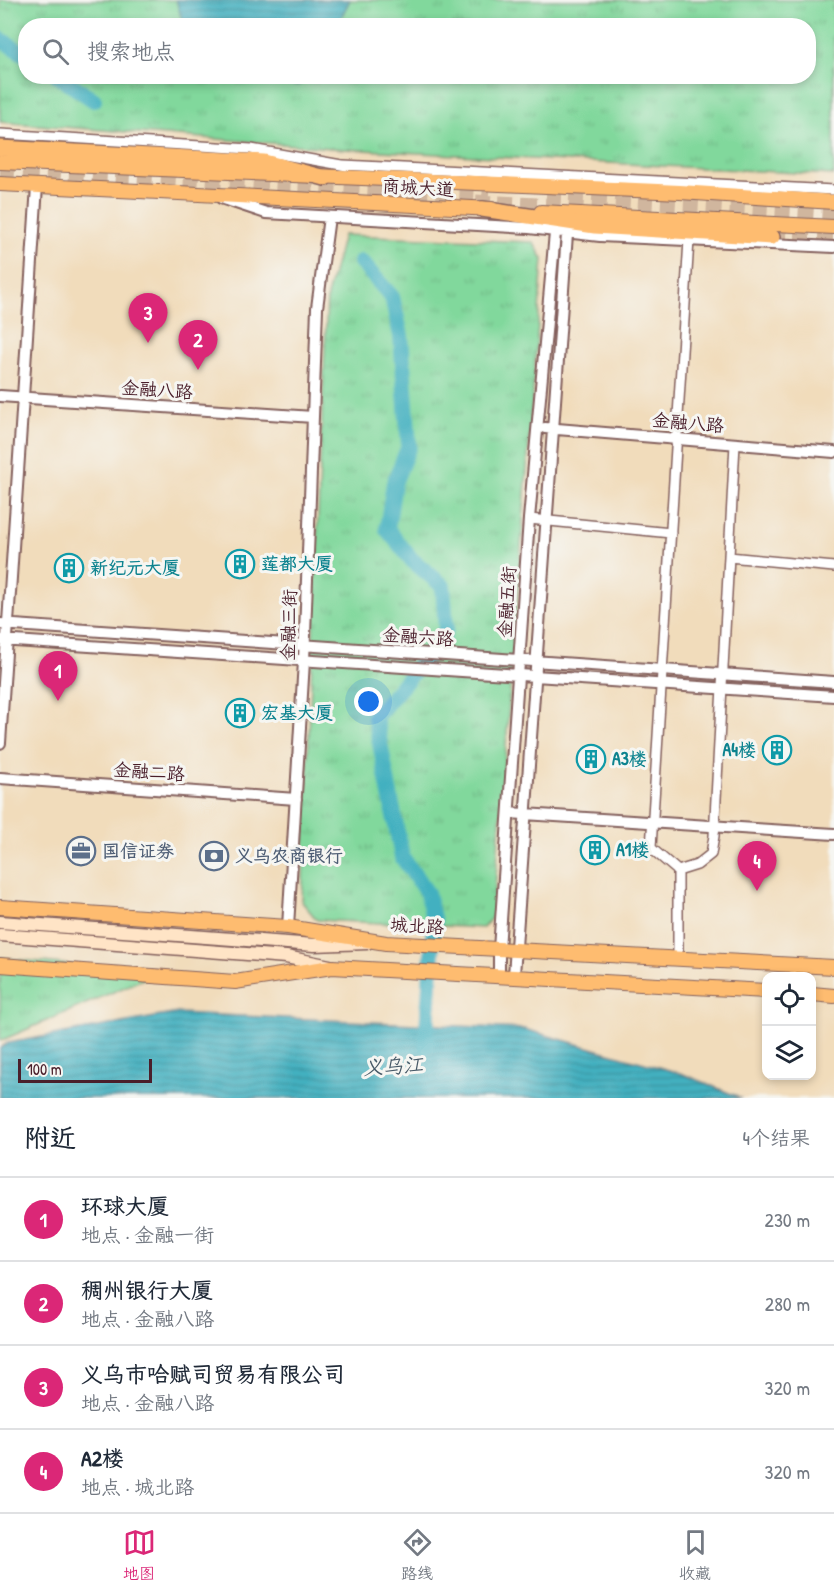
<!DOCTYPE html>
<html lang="zh">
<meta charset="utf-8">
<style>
body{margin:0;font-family:"Patrick Hand","LXGW WenKai TC",sans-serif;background:#f2f2f3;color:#1f2937}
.controls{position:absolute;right:18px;bottom:18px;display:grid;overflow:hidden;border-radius:12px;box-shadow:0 3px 9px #0003}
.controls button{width:54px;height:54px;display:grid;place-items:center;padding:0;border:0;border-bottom:2px solid #e0e1e3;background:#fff;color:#1f2937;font:30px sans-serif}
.scale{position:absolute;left:18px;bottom:15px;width:134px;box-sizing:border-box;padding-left:6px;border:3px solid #4a1f2b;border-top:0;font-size:16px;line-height:21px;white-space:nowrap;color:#4a1f2b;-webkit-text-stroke:4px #f6f6f2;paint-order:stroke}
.you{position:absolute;left:369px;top:702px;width:21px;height:21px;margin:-15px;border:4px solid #fff;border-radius:50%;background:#1a73e8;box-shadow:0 0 0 9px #1a73e833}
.badge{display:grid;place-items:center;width:39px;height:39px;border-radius:50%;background:#db2777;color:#fff;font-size:20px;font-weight:700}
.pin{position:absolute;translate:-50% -50px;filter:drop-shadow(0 2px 3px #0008)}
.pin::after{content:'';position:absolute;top:32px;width:21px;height:18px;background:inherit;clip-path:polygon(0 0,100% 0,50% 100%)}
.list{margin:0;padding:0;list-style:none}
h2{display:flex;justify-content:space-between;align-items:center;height:78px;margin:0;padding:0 24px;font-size:26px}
h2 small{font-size:20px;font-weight:400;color:#747a83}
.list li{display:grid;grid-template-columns:39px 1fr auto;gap:18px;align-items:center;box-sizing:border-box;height:84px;padding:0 24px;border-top:2px solid #e0e1e3}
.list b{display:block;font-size:22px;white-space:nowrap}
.list p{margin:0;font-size:20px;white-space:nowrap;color:#747a83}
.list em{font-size:20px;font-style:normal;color:#747a83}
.icon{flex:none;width:33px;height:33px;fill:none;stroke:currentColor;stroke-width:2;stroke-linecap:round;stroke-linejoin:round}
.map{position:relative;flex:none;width:834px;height:1098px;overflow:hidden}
.search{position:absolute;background:#fff;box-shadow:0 3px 9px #0003;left:18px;right:18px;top:18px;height:66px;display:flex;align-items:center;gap:15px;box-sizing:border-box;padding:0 21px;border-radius:24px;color:#747a83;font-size:22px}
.sheet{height:414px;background:#fff}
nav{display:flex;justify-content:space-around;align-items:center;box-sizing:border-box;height:84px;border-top:2px solid #e0e1e3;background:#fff;font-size:16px;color:#747a83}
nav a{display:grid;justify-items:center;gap:3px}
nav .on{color:#db2777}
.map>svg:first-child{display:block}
.grass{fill:url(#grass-tufts);stroke:#667c64;stroke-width:1.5;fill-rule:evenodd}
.water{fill:url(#water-rules);stroke:#466876;stroke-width:1.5}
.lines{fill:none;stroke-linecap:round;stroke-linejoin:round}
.river{stroke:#43b0c0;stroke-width:16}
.trunk-tunnel{stroke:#d0b69e;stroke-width:15;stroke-dasharray:15 8;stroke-linecap:butt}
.minor-casing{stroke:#84615d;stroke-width:12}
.tertiary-casing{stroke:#84615d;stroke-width:14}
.secondary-casing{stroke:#84615d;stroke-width:15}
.primary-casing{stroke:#84615d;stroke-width:16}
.trunk-casing{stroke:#84615d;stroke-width:18}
.minor{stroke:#fff;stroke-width:9}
.tertiary{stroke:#fff;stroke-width:10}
.secondary{stroke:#ffe4c6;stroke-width:12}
.primary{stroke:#febc70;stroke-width:14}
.trunk{stroke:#febc70;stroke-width:15}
.labels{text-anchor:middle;stroke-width:6;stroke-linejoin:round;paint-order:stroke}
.street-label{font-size:18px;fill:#4a1f2b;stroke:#f6f6f2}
.culture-label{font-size:18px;font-weight:bold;fill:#0d838f;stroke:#f6f6f2;text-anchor:start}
.service-label{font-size:18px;font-weight:bold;fill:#4e5e75;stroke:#f6f6f2;text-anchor:start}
.water-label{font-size:20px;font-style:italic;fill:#475967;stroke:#f6f6f2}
</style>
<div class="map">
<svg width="834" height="1098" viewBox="0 0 834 1098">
<defs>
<pattern id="grass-tufts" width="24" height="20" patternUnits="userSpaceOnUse" patternTransform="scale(1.5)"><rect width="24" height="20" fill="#81d89c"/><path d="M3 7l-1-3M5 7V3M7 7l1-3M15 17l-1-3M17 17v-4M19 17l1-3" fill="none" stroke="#71b987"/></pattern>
<pattern id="water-rules" width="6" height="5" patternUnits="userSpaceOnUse" patternTransform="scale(1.5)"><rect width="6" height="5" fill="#43b0c0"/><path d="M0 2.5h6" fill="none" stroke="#3a8f9c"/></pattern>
</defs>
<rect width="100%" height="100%" fill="#f6f6f2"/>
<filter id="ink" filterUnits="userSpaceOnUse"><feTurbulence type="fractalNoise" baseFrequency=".0167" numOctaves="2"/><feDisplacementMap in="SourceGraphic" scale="12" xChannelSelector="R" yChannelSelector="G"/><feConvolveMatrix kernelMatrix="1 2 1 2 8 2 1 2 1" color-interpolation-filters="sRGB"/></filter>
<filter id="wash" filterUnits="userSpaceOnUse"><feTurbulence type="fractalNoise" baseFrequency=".008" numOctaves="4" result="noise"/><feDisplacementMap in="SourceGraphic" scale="24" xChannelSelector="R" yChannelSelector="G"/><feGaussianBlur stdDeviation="1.35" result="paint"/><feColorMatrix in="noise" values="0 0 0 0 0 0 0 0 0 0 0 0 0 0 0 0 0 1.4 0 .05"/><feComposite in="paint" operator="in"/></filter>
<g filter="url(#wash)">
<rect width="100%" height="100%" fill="#f1dcbb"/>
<path class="grass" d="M0,0H834V175L344,149L0,122ZM26,26H808V76H26Z
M343,235L533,242L543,259L493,916L483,928L317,920L302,902L327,296Z
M0,958L157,973L0,1041Z"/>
<path class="water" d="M176,0H350L337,25L184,26Z
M232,77H305L299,85L263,84Z
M178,1013L524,1029L683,1074L741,1098H0V1048L8,1043Z"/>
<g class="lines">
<path class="river" d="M0,39L26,55
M58,76L94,100
M361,262L392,297L401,336L409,446L394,483L387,529L412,560L443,586L446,628L442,639L375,717L402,857L427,893L434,922L426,1046"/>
</g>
</g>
<g filter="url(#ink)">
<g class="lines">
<path class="trunk-tunnel" d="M0,170L489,194
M546,197L834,212
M476,202L560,206
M772,237L834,239"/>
<g class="minor-casing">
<path id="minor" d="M0,134L251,149L347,166
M343,165L834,190
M529,519L671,533
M729,557L834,567
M678,871L651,848L689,240
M678,958V871L697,865L711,854L714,836L735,444"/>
</g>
<g class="tertiary-casing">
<path id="tertiary" d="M221,198L266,213L529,228L600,236L834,247
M0,396L313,417
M545,428L834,452
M0,624L834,682
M0,640L834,696
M0,743L37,186
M0,778L296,799
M509,813L834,834
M288,927L304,661L317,308L329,217
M499,974V949L529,519L555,233
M514,975L567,234"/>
</g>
<g class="secondary-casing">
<path id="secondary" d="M0,922L314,945L367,943
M0,935L286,957L330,966"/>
</g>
<g class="primary-casing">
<path id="primary" d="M0,162L680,192L834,202
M0,184L492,209
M541,212L834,227
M0,907L288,927L386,943L834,967
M0,965L235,982L332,967L766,991
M812,994L834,996"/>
</g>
<g class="trunk-casing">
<path id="trunk" d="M0,148L264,162L325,178
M482,209L595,226L772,237"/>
</g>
<use href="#minor" class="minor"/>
<use href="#tertiary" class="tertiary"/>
<use href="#secondary" class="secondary"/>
<use href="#primary" class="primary"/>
<use href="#trunk" class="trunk"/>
</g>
</g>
<defs>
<g id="building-ring" transform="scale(1.5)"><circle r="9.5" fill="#f6f6f2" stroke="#0f9aa8" stroke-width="1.5"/><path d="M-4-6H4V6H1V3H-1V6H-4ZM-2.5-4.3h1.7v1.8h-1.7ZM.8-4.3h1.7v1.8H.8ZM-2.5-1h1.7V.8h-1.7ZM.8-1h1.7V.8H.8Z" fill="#0f9aa8"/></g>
<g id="office-ring" transform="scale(1.5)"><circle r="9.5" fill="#f6f6f2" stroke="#5c6f8a" stroke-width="1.5"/><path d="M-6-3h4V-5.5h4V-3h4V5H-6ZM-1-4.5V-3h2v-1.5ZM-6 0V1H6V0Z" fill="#5c6f8a"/></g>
<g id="bank-ring" transform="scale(1.5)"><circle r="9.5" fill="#f6f6f2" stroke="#5c6f8a" stroke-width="1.5"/><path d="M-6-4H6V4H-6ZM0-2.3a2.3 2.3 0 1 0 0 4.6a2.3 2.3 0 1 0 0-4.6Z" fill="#5c6f8a"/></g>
</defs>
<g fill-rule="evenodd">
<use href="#building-ring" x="240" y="564"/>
<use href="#building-ring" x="69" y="568"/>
<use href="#building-ring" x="240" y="713"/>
<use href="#building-ring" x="777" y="750"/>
<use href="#building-ring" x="591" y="759"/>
<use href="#building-ring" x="595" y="850"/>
<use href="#office-ring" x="81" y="851"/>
<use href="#bank-ring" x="214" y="856"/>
</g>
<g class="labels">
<g class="street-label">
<text transform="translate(418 188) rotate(3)" y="6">商城大道</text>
<text transform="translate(157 390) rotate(4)" y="6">金融八路</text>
<text transform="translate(688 423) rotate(5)" y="6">金融八路</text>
<text transform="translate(507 602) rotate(-86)" y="6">金融五街</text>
<text transform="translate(289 625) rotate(-88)" y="6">金融三街</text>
<text transform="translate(418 637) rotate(4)" y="6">金融六路</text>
<text transform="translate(149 772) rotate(4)" y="6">金融二路</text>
<text transform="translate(417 926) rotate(3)" y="6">城北路</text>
</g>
<g class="culture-label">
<text x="261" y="570">莲都大厦</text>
<text x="90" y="574">新纪元大厦</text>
<text x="261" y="719">宏基大厦</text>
<text x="756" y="756" text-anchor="end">A4楼</text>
<text x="612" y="765">A3楼</text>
<text x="616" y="856">A1楼</text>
</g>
<g class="service-label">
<text x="102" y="857">国信证券</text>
<text x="235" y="862">义乌农商银行</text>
</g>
<g class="water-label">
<text transform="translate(393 1066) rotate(-4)" y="7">义乌江</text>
</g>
</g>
</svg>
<div class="controls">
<button><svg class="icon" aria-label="locate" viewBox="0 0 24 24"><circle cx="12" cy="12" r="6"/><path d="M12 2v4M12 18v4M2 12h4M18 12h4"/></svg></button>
<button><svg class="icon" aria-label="layers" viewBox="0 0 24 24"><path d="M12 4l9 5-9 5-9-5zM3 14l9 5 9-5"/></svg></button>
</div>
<div class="scale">100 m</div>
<div class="you"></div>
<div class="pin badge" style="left:58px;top:701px">1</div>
<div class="pin badge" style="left:198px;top:370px">2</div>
<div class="pin badge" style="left:148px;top:343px">3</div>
<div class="pin badge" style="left:757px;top:891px">4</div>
<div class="search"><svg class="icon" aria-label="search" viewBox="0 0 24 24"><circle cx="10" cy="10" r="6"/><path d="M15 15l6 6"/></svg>搜索地点</div>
</div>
<section class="sheet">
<h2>附近<small>4个结果</small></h2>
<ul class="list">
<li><span class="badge">1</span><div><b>环球大厦</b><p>地点 · 金融一街</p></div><em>230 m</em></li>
<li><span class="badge">2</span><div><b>稠州银行大厦</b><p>地点 · 金融八路</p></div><em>280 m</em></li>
<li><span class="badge">3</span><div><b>义乌市哈赋司贸易有限公司</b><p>地点 · 金融八路</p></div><em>320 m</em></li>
<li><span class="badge">4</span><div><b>A2楼</b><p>地点 · 城北路</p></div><em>320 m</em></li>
</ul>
</section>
<nav>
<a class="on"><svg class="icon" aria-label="map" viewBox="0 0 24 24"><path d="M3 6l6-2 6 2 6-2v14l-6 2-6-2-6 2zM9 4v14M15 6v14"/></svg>地图</a>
<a><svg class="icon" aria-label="directions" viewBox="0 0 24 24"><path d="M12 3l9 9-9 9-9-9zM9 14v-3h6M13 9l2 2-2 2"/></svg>路线</a>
<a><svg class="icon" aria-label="saved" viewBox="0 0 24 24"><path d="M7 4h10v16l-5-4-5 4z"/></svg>收藏</a>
</nav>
